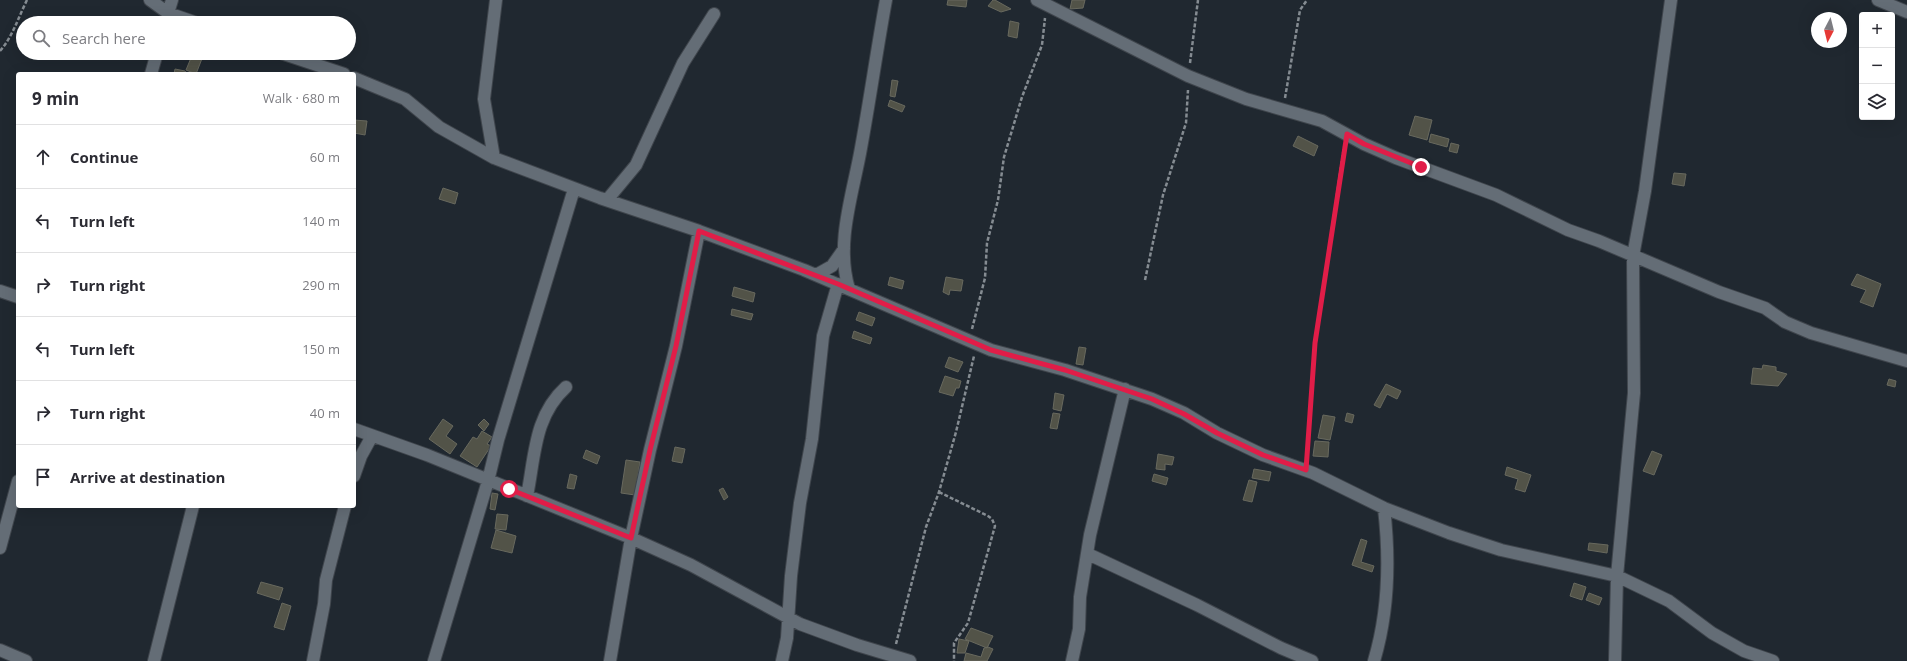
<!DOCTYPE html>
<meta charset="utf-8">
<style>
body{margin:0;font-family:"Open Sans",sans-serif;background:#f7f7f7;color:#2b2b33}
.controls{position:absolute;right:12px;top:12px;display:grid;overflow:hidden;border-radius:4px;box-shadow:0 4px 16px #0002}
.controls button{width:36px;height:36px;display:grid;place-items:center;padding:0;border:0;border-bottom:1px solid #e1e1e2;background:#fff;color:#2b2b33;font:20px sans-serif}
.compass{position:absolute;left:1811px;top:12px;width:36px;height:36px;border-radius:50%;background:#fff;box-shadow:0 4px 16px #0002;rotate:187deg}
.stop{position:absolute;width:12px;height:12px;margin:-9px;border:3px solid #e11d48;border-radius:50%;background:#fff}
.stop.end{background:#e11d48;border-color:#fff;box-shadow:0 1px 4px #0008}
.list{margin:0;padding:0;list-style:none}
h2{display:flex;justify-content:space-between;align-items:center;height:52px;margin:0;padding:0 16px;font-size:17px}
h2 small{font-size:13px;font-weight:400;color:#7c7c81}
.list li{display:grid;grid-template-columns:26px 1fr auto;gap:12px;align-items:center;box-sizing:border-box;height:64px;padding:0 16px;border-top:1px solid #e1e1e2}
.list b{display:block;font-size:15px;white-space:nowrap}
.list em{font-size:13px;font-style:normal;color:#7c7c81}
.icon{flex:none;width:22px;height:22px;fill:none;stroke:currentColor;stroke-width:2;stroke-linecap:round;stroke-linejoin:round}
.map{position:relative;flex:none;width:1907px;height:661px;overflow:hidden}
.search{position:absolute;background:#fff;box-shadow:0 4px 16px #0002;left:16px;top:16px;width:340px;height:44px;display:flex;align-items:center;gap:10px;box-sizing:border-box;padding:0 14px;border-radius:22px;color:#7c7c81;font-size:15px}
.panel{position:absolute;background:#fff;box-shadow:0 4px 16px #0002;left:16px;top:72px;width:340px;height:436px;border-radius:4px}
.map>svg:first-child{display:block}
.building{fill:#525348;stroke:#68695e}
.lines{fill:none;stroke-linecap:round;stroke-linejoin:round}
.minor-casing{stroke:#3f454c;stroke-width:14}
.path{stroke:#858c92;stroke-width:2.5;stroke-dasharray:4 2;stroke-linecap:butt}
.minor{stroke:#646d76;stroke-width:12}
.route{stroke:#e11d48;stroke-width:5}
</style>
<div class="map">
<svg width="1907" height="661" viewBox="0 0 1907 661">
<rect width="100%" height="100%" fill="#202830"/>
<path class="building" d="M948,0H967L966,7L947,5Z
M993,0H995L1011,9L1001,12L988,6Z
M1072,0H1085L1083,8L1070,9Z
M1010,21L1019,23L1017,38L1008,36Z
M193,53L203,56L196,74L186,70Z
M175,69L185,71L187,74H174Z
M892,80L898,81L895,97L890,96Z
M890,100L905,106L902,112L888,106Z
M1415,116L1432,120L1427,140L1409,135Z
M354,120L367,121L365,135L354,133Z
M1431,134L1449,139L1447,147L1429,142Z
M1298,136L1318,146L1314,156L1293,146Z
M1451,143L1459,145L1457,153L1449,151Z
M1674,173L1686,174L1684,186L1672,184Z
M443,188L458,193L455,204L439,199Z
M1857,274L1881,284L1873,307L1860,302L1866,290L1851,285Z
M890,277L904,281L902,289L888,285Z
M946,277L963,280L961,291L950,290L949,295L943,292Z
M734,287L755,293L753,302L732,296Z
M732,309L753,314L751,320L731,315Z
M859,312L875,318L872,326L856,320Z
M854,331L872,338L870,344L852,338Z
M1079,347L1086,348L1083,365L1076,364Z
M949,357L963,362L958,372L945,367Z
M1763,365L1776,367V371L1787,374L1778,386L1751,384L1753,368L1762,369Z
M945,376L961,381L959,388H956L953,396L939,392Z
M1889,379L1896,381L1895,387L1887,385Z
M1386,384L1401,391L1397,399L1387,394L1380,408L1374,405Z
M1055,393L1064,395L1061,411L1053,409Z
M1053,413L1060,414L1057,429L1050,428Z
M1347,413L1354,415L1352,423L1345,421Z
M1323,415L1335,417L1330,440L1318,438Z
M443,419L453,426L446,436L457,444L450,454L429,439Z
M484,419L489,424L484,431L478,425Z
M482,431L492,437L487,444L491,446L477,467L460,456L473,437L477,439Z
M1315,441L1329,442L1328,457L1313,456Z
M675,447L685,449L682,463L672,461Z
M586,450L600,456L597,464L583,458Z
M1652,451L1662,455L1654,475L1643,471Z
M1158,454L1174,457L1172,465L1165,464V470L1156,469Z
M626,460L640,462L635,495L621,493Z
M1507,467L1531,475L1525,492L1515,489L1518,479L1505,475Z
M1254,469L1271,472L1269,481L1252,478Z
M570,474L577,476L574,489L567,488Z
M1154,474L1168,478L1166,485L1152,481Z
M1249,480L1257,482L1252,502L1243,500Z
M723,488L728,497L724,500L719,490Z
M492,493L498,494L495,510L490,509Z
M497,514L508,515L506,530L495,529Z
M496,530L516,536L512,553L491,548Z
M1361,539L1367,541L1361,562L1374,566L1372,572L1352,565Z
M1589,543L1608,545L1607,553L1588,550Z
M261,582L283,588L279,600L257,593Z
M1574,583L1586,587L1582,600L1570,596Z
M1589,593L1602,598L1599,605L1586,600Z
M282,603L291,606L284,630L274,627Z
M971,628L993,636L987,648L965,639Z
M959,639L969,641L965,653H957Z
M988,647L993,649L987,661H964L966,653L981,657L984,648Z"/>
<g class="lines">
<g class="minor-casing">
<path id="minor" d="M150,0L168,13L197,23
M1037,0L1188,76L1246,99L1322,121L1364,144L1396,158L1496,195L1568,230L1599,241L1719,292L1765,308L1785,322L1811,333L1907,361
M1878,0L1907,12
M165,23L172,0
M281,53L344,74
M151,74L157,53
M354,78L405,99L439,127L494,158L600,198L699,231L804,270L991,350L1065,370L1152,399L1184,413L1217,433L1263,455L1313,473L1384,508L1449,533L1501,550L1617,576L1669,601L1712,633L1744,651L1773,661
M494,158L484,99L496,0
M607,200L636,165L683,63L714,14
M816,275L832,266L844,249
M849,289C835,243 853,194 861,148C870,99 877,49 886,0
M0,291L18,297
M354,429L427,455L631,538L691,565L800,624L857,645L910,661
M354,476L361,456L372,436
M527,496C535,456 534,416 566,387
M0,548L18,481
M1088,554L1197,605L1281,648L1312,661
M0,650L26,661
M154,661L193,506
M313,661L324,604L326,580L345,506
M434,661L488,481L498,440L574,189
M610,661L631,538L650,450L676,346L699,231
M782,661L787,638L791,576L800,503L812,439L823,336L838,284
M1072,661L1079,629L1080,597L1090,535L1125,389
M1374,661C1389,611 1390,560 1384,508
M1615,661L1617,576L1634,393L1633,256L1645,191L1671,0"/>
</g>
<path class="path" d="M0,51C13,36 18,18 27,0
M1190,63L1198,0
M1285,98L1300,10L1307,0
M1145,280L1163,195L1186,123L1188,90
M972,329L985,278L987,243L998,200L1004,157L1022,97L1042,45L1045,18
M1307,457L1315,343L1344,147
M939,492L988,516L992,519L995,526L968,623L954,643V661
M896,644L926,527L939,492L956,432L974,356"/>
<use href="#minor" class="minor"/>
</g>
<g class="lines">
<path class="route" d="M509,489L631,538L650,450L676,346L699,231L838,284L991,350L1065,370L1152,399L1184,414L1217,433L1263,455L1306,470L1315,343L1347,134L1364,144L1421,167"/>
</g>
</svg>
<div class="controls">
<button>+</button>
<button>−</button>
<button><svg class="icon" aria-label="layers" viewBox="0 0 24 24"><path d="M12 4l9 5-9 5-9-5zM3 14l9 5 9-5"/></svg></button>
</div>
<svg class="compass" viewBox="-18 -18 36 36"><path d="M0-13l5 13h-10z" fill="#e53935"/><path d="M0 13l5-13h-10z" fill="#7c7c81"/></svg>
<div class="stop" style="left:509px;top:489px"></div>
<div class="stop end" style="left:1421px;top:167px"></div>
<div class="search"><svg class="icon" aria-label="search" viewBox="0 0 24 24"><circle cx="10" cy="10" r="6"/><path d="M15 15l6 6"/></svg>Search here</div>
<section class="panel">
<h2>9 min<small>Walk · 680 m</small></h2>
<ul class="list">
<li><svg class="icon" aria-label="ahead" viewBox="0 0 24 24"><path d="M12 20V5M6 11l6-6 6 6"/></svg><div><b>Continue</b></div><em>60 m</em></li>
<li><svg class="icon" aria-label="left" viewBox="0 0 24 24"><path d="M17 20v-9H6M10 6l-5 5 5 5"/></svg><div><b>Turn left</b></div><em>140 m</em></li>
<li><svg class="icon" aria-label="right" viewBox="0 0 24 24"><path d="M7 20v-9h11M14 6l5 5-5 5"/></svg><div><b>Turn right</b></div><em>290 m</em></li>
<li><svg class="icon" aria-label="left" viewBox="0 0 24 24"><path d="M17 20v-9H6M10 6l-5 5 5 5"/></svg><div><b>Turn left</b></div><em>150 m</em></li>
<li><svg class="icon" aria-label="right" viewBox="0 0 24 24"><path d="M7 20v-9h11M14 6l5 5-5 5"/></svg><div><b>Turn right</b></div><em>40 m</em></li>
<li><svg class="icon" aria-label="arrive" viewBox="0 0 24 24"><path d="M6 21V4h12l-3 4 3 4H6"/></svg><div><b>Arrive at destination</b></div></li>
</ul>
</section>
</div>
